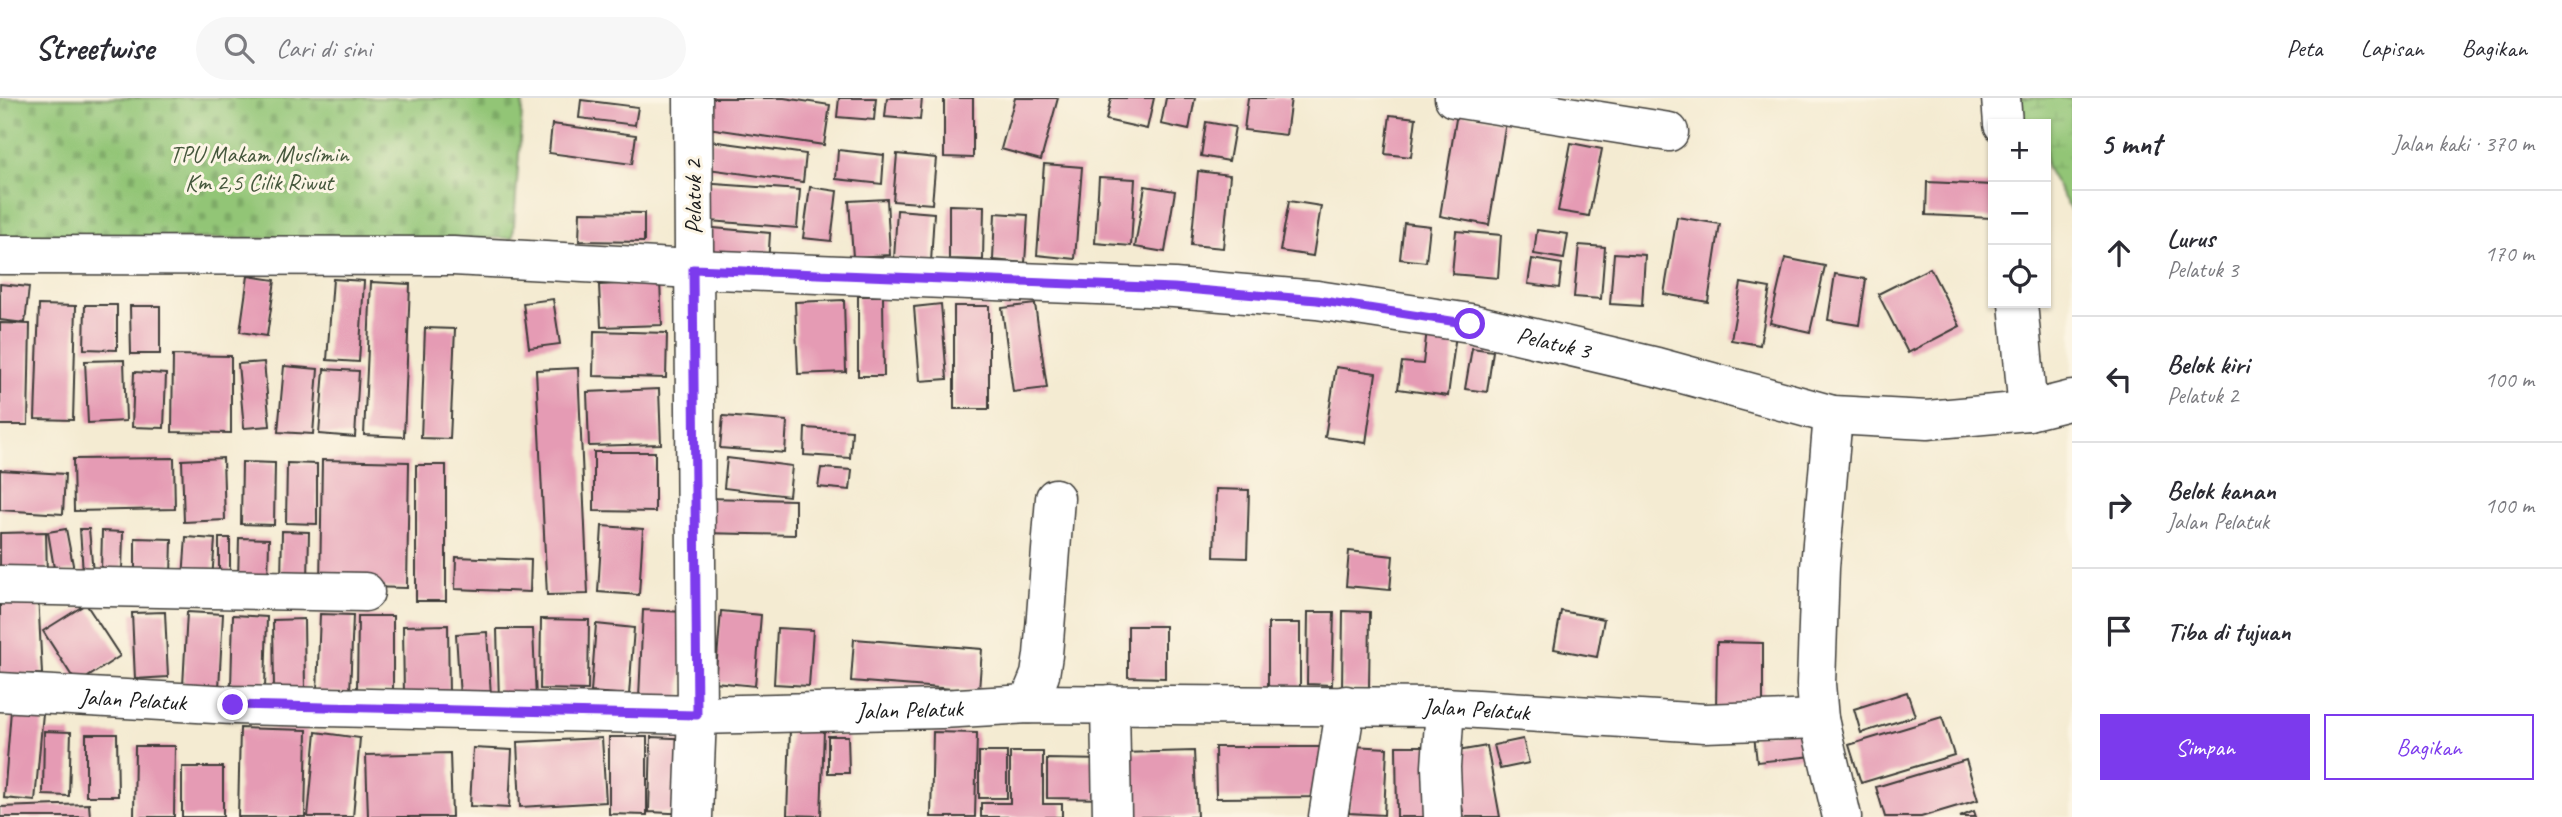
<!DOCTYPE html>
<html lang="id">
<meta charset="utf-8">
<style>
body{margin:0;font-family:Caveat,sans-serif;background:#f7f7f7;color:#2b2b33}
.controls{position:absolute;right:21px;top:21px;display:grid;overflow:hidden;border-radius:0px;box-shadow:0 2px 5px #0004}
.controls button{width:63px;height:63px;display:grid;place-items:center;padding:0;border:0;border-bottom:2px solid #e1e1e2;background:#fff;color:#2b2b33;font:35px sans-serif}
.stop{position:absolute;width:21px;height:21px;margin:-16px;border:5px solid #7c3aed;border-radius:50%;background:#fff}
.stop.end{background:#7c3aed;border-color:#fff;box-shadow:0 2px 7px #0008}
.list{margin:0;padding:0;list-style:none}
h2{display:flex;justify-content:space-between;align-items:center;height:91px;margin:0;padding:0 28px;font-size:30px}
h2 small{font-size:23px;font-weight:400;color:#7c7c81}
.list li{display:grid;grid-template-columns:46px 1fr auto;gap:21px;align-items:center;box-sizing:border-box;height:126px;padding:0 28px;border-top:2px solid #e1e1e2}
.list b{display:block;font-size:26px;white-space:nowrap}
.list p{margin:0;font-size:23px;white-space:nowrap;color:#7c7c81}
.list em{font-size:23px;font-style:normal;color:#7c7c81}
.actions{display:flex;gap:14px;padding:21px 28px}
.actions a{flex:1;padding:16px 0;border:2px solid #7c3aed;border-radius:0px;text-align:center;font-size:24px;color:#7c3aed}
.actions .main{background:#7c3aed;color:#fff}
.icon{flex:none;width:38px;height:38px;fill:none;stroke:currentColor;stroke-width:2;stroke-linecap:round;stroke-linejoin:round}
.map{position:relative;flex:none;width:2072px;height:719px;overflow:hidden}
header{display:flex;align-items:center;gap:42px;box-sizing:border-box;height:98px;padding:0 35px;background:#fff;border-bottom:2px solid #e1e1e2}
header strong{font-size:33px}
nav{display:flex;gap:38px;margin-inline-start:auto;font-size:24px}
.search{width:490px;height:63px;background:#f7f7f7;display:flex;align-items:center;gap:18px;box-sizing:border-box;padding:0 24px;border-radius:38px;color:#7c7c81;font-size:26px}
main{display:flex}
aside{flex:1;background:#fff}
.map>svg:first-child{display:block}
.wetland{fill:url(#wetland-marsh);stroke:#577049;stroke-width:2}
.cemetery{fill:url(#cemetery-stones);stroke:#577049;stroke-width:2}
.building{fill:#e59bb4}
.lines{fill:none;stroke-linecap:round;stroke-linejoin:round}
.minor-casing{stroke:#3c3b37;stroke-width:41}
.minor{stroke:#fff;stroke-width:38}
.route{stroke:#7c3aed;stroke-width:9}
.labels{text-anchor:middle;stroke-width:6;stroke-linejoin:round;paint-order:stroke}
.park-label{font-size:24px;fill:#45573c;stroke:#fcf5e5}
.street-label{font-size:24px;fill:#1c1c1c;stroke:#fcf5e5}
</style>
<header>
<strong>Streetwise</strong>
<div class="search"><svg class="icon" aria-label="search" viewBox="0 0 24 24"><circle cx="10" cy="10" r="6"/><path d="M15 15l6 6"/></svg>Cari di sini</div>
<nav><a>Peta</a><a>Lapisan</a><a>Bagikan</a></nav>
</header>
<main>
<div class="map">
<svg width="2072" height="719" viewBox="0 0 2072 719">
<defs>
<pattern id="wetland-marsh" width="20" height="14" patternUnits="userSpaceOnUse" patternTransform="scale(1.75)"><rect width="20" height="14" fill="#92c576"/><path d="M1 5h8M5 5V1M11 12h8M15 12V8" fill="none" stroke="#7da966"/></pattern>
<pattern id="cemetery-stones" width="16" height="16" patternUnits="userSpaceOnUse" patternTransform="scale(1.75)"><rect width="16" height="16" fill="#92c576"/><path d="M2 7V4a2 2 0 0 1 4 0v3zM10 15v-3a2 2 0 0 1 4 0v3z" fill="#7da966"/></pattern>
</defs>
<rect width="100%" height="100%" fill="#fcf5e5"/>
<filter id="ink" filterUnits="userSpaceOnUse"><feTurbulence type="fractalNoise" baseFrequency=".0143" numOctaves="2"/><feDisplacementMap in="SourceGraphic" scale="14" xChannelSelector="R" yChannelSelector="G"/><feConvolveMatrix kernelMatrix="1 2 1 2 8 2 1 2 1" color-interpolation-filters="sRGB"/></filter>
<filter id="wash" filterUnits="userSpaceOnUse"><feTurbulence type="fractalNoise" baseFrequency=".00686" numOctaves="4" result="noise"/><feDisplacementMap in="SourceGraphic" scale="28" xChannelSelector="R" yChannelSelector="G"/><feGaussianBlur stdDeviation="1.57" result="paint"/><feColorMatrix in="noise" values="0 0 0 0 0 0 0 0 0 0 0 0 0 0 0 0 0 1.4 0 .05"/><feComposite in="paint" operator="in"/></filter>
<g filter="url(#wash)">
<rect width="100%" height="100%" fill="#f4ebd2"/>
<path class="wetland" d="M2005,0H2072V114L2046,69V26H2020Z"/>
<path class="cemetery" d="M0,0H523L513,140L0,141Z"/>
<g id="blocks">
<path class="building" d="M698,0H784L830,7L824,47L694,28Z
M839,0H876L874,22L837,19Z
M887,0H922L920,22L885,19Z
M944,0H973V60L944,59Z
M1015,0H1058L1041,62L1001,51Z
M1111,0H1154L1147,31L1106,22Z
M1166,0H1195L1189,32L1161,26Z
M1248,0H1291L1286,37L1244,32Z
M581,2L638,9L635,27L579,20Z
M1457,15L1506,24L1489,127L1440,118Z
M1390,17L1416,20L1411,59L1385,56Z
M1206,24L1235,29L1229,63L1201,58Z
M552,26L636,37L632,66L549,55Z
M711,43L806,56L803,84L708,71Z
M1571,45L1602,51L1589,118L1558,113Z
M838,52L884,57L882,86L836,81Z
M897,56L936,60L932,106L893,103Z
M1044,66L1082,69L1075,161L1037,157Z
M1198,73L1230,77L1223,150L1191,147Z
M1099,79L1135,81L1131,148L1095,145Z
M1927,84L1993,87L1992,120L1926,117Z
M700,85L800,92L797,130L698,122Z
M1145,88L1175,93L1165,154L1135,149Z
M810,89L837,93L831,143L803,140Z
M887,101L890,157L853,159L849,103Z
M1289,103L1321,108L1313,158L1280,153Z
M949,107L984,108L983,162L949,161Z
M897,112L934,115L931,164L894,161Z
M580,114L644,115V144L579,143Z
M995,115L1028,117L1025,165L993,162Z
M1677,119L1720,126L1708,204L1664,196Z
M1404,125L1430,128L1426,164L1400,161Z
M702,129L770,135L768,167L699,160Z
M1537,132L1568,136L1564,161L1534,156Z
M1456,133L1501,137L1498,180L1452,176Z
M1579,147L1605,149L1601,201L1574,199Z
M1614,155L1645,157L1642,208L1610,206Z
M1785,160L1825,168L1810,234L1770,225Z
M1532,161L1562,166L1559,190L1528,186Z
M1930,170L1960,228L1908,255L1878,196Z
M1835,176L1866,181L1859,227L1828,222Z
M248,178L275,182L267,238L240,234Z
M333,181L364,183L359,264L327,262Z
M371,184L410,186L404,339L364,337Z
M660,184L662,227L601,229L599,187Z
M1741,185L1770,190L1760,247L1731,242Z
M0,186L29,189L25,225L0,222Z
M858,198H883L884,278H858Z
M553,201L560,246L529,250L523,205Z
M844,202L846,274L798,276L795,204Z
M941,206L947,281L920,283L914,209Z
M1035,206L1047,290L1013,294L1002,210Z
M39,207L76,208L73,322L35,321Z
M85,207H117V252L84,251Z
M130,208H160V256H131Z
M954,208H989V311H954Z
M0,225L30,226L28,327H0Z
M425,230L455,231L450,341L421,340Z
M1427,231L1456,236L1448,298L1398,291L1402,264L1423,266Z
M594,233L667,235L666,280L593,278Z
M1472,250L1493,253L1487,294L1465,291Z
M173,257L231,258V335L172,334Z
M124,262L126,323L88,325L85,263Z
M264,264L270,328L244,330L238,266Z
M284,268L318,271L313,336L278,334Z
M1336,269L1376,275L1366,345L1325,339Z
M578,270L588,496L547,497L536,272Z
M324,271L359,273L355,339L319,336Z
M134,274L166,276L164,330L132,329Z
M659,291L661,346L589,348L587,294Z
M723,318L787,323L785,355L720,350Z
M805,330L852,333L850,360L804,357Z
M594,354H655V414L594,413Z
M174,360L175,411L74,413L73,361Z
M223,360L225,422L184,424L182,362Z
M727,360L792,368L789,398L724,390Z
M322,362L409,364L407,490L320,488Z
M242,364L275,365L274,427L241,426Z
M287,365L317,366V426L286,425Z
M416,367H446V503H416Z
M821,370L852,372L850,392L818,389Z
M0,372L65,376L63,416L0,412Z
M1216,391L1249,392L1247,460L1214,459Z
M704,400L795,402V437L703,435Z
M602,428L643,431L639,497L598,494Z
M66,431L74,472L55,476L48,434Z
M80,431H89L93,475H83Z
M102,433L123,434L122,475L101,474Z
M282,433L309,434L308,483H281Z
M46,434L47,479L0,480V435Z
M186,439L215,441L212,482L183,480Z
M135,440L172,441L171,479H135Z
M219,440H230V480H219Z
M239,440L269,441L268,484H238Z
M1349,453L1393,458L1390,492L1346,488Z
M456,459L531,462L530,494L455,491Z
M38,495L42,576L0,577V496Z
M86,506L120,558L77,586L43,533Z
M643,512L684,514L680,602L639,600Z
M721,513L761,517L755,588L715,584Z
M1343,513L1370,514L1369,591H1342Z
M1561,513L1604,521L1597,559L1554,551Z
M165,514L168,579L135,581L132,515Z
M187,514L223,516L219,590L183,588Z
M1308,514H1334L1332,587L1307,586Z
M320,516L353,517L350,595L317,593Z
M233,517L267,519L265,591L231,590Z
M358,518H393V593L357,592Z
M304,521L305,592H274L273,522Z
M541,521L589,522L588,592L540,591Z
M1268,525H1300V589H1268Z
M596,526L634,530L629,597L591,594Z
M448,527L449,597L404,598L403,528Z
M1128,528H1165V580L1128,579Z
M777,530L813,532L809,588L774,586Z
M497,531H533L536,602L499,603Z
M487,534L491,598L460,599L456,536Z
M854,541L982,551L979,593L851,583Z
M1717,544L1763,545V613H1716Z
M1907,594L1915,618L1861,635L1854,611Z
M11,612L43,615L35,703L4,700Z
M1942,619L1954,657L1861,685L1849,647Z
M240,630L307,632L305,719H238Z
M1809,630L1813,658L1757,664L1754,637Z
M790,631L824,632L821,718L787,717Z
M44,633L71,634L69,698L43,697Z
M316,634L360,640L353,719H308Z
M933,634L977,635L975,719H931Z
M86,636H117L118,698H86Z
M828,638H848L849,675H828Z
M609,639H647V717L609,716Z
M651,639L694,641L691,716L649,714Z
M602,640L606,704L520,709L517,644Z
M1523,641L1529,665L1500,671L1494,647Z
M135,648H175L174,719H134Z
M1352,648L1387,650L1384,717L1349,715Z
M1396,648H1430L1432,719H1397Z
M1487,648L1500,719H1464L1452,654Z
M1215,649H1324L1325,699L1216,700Z
M473,650L512,652L509,710L470,708Z
M1194,653L1197,719H1123L1121,655Z
M979,654H1007V700H979Z
M1010,654H1043V706H1062V719H981V705H1010Z
M450,655L452,719H368L366,657Z
M1047,661L1107,662V701L1047,700Z
M1966,662L1978,702L1921,719H1885L1876,689Z
M182,669H223V719H182Z
M89,706L90,719H0V709Z
M1974,713L1976,719H1960Z"/>
</g>
</g>
<g filter="url(#ink)">
<use href="#blocks" fill-opacity="0" stroke="#3c3b37" stroke-width="2"/>
<g class="lines">
<g class="minor-casing">
<g id="minor">
<path d="M1454,0L1669,34"/>
<path d="M2001,0L2003,26"/>
<path id="s1" d="M0,157L453,158L693,171L1174,190L1317,202L1470,225L1657,269L1833,317L1927,322L2028,313L2072,302"/>
<path d="M2018,205L2028,313"/>
<path d="M1833,317L1820,469L1816,586L1819,621L1842,719"/>
<path d="M0,487L365,494"/>
<path id="s2" d="M0,594L233,607L697,617L941,611L1028,606L1445,609L1705,625L1819,621"/>
<path d="M1028,606L1040,577L1043,557L1055,400"/>
<path d="M1110,606L1112,719"/>
<path d="M693,719L697,617L693,0"/>
<path d="M1328,719L1346,607"/>
<path d="M1443,719L1441,669L1445,609"/>
</g>
</g>
<use href="#minor" class="minor"/>
</g>
</g>
<g class="lines" filter="url(#ink)">
<path class="route" d="M233,607L697,617L693,171L1174,190L1317,202L1470,226"/>
</g>
<g class="labels">
<g class="park-label">
<text x="259" y="64">TPU Makam Muslimin<tspan x="259" dy="28">Km 2,5 Cilik Riwut</tspan></text>
</g>
<g class="street-label">
<text transform="translate(693 99) rotate(-90)" y="8">Pelatuk 2</text>
<text dy="8" stroke="none"><textPath href="#s1" startOffset="1559">Pelatuk 3</textPath></text>
<text dy="8" stroke="none"><textPath href="#s2" startOffset="133">Jalan Pelatuk</textPath></text>
<text dy="8" stroke="none"><textPath href="#s2" startOffset="910">Jalan Pelatuk</textPath></text>
<text dy="8" stroke="none"><textPath href="#s2" startOffset="1477">Jalan Pelatuk</textPath></text>
</g>
</g>
</svg>
<div class="controls">
<button>+</button>
<button>−</button>
<button><svg class="icon" aria-label="locate" viewBox="0 0 24 24"><circle cx="12" cy="12" r="6"/><path d="M12 2v4M12 18v4M2 12h4M18 12h4"/></svg></button>
</div>
<div class="stop" style="left:1470px;top:226px"></div>
<div class="stop end" style="left:233px;top:607px"></div>
</div>
<aside>
<h2>5 mnt<small>Jalan kaki · 370 m</small></h2>
<ul class="list">
<li><svg class="icon" aria-label="ahead" viewBox="0 0 24 24"><path d="M12 20V5M6 11l6-6 6 6"/></svg><div><b>Lurus</b><p>Pelatuk 3</p></div><em>170 m</em></li>
<li><svg class="icon" aria-label="left" viewBox="0 0 24 24"><path d="M17 20v-9H6M10 6l-5 5 5 5"/></svg><div><b>Belok kiri</b><p>Pelatuk 2</p></div><em>100 m</em></li>
<li><svg class="icon" aria-label="right" viewBox="0 0 24 24"><path d="M7 20v-9h11M14 6l5 5-5 5"/></svg><div><b>Belok kanan</b><p>Jalan Pelatuk</p></div><em>100 m</em></li>
<li><svg class="icon" aria-label="arrive" viewBox="0 0 24 24"><path d="M6 21V4h12l-3 4 3 4H6"/></svg><div><b>Tiba di tujuan</b></div></li>
</ul>
<div class="actions"><a class="main">Simpan</a><a>Bagikan</a></div>
</aside>
</main>
